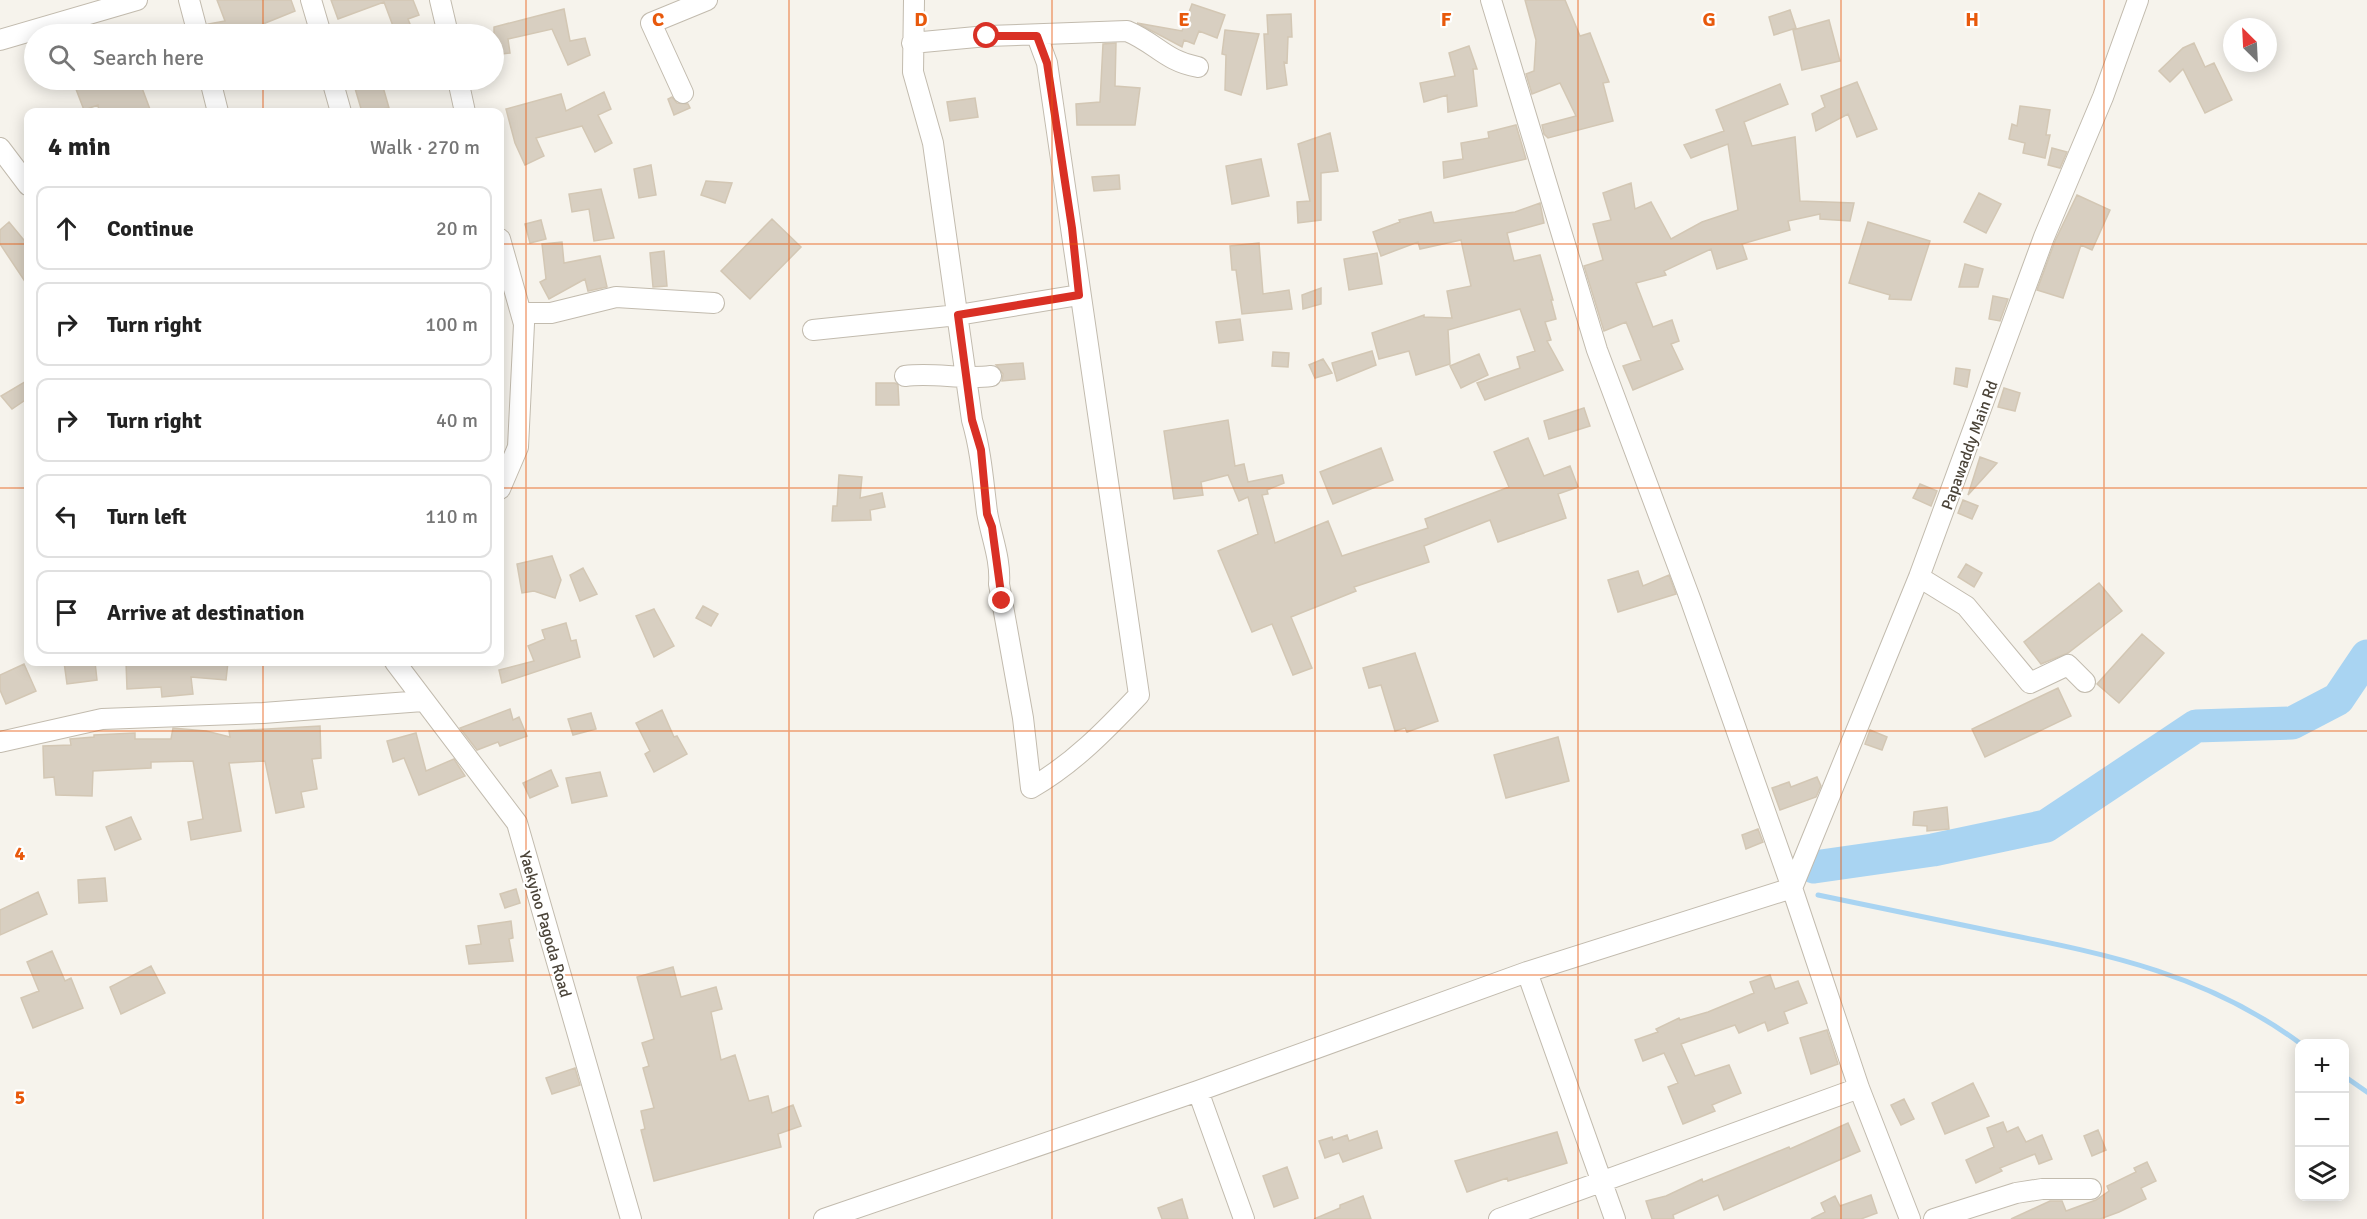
<!DOCTYPE html>
<meta charset="utf-8">
<style>
body{margin:0;font-family:Signika,sans-serif;background:#f2f2f2;color:#222}
.controls{position:absolute;right:18px;bottom:18px;display:grid;overflow:hidden;border-radius:12px;box-shadow:0 3px 15px #0003}
.controls button{width:54px;height:54px;display:grid;place-items:center;padding:0;border:0;border-bottom:2px solid #e0e0e0;background:#fff;color:#222;font:30px sans-serif}
.compass{position:absolute;left:2223px;top:18px;width:54px;height:54px;border-radius:50%;background:#fff;box-shadow:0 3px 15px #0003;rotate:336deg}
.stop{position:absolute;width:18px;height:18px;margin:-14px;border:4px solid #d93025;border-radius:50%;background:#fff}
.stop.end{background:#d93025;border-color:#fff;box-shadow:0 2px 6px #0008}
.list{margin:0;padding:0;list-style:none}
h2{display:flex;justify-content:space-between;align-items:center;height:78px;margin:0;padding:0 24px;font-size:26px}
h2 small{font-size:20px;font-weight:400;color:#767676}
.list li{display:grid;grid-template-columns:39px 1fr auto;gap:18px;align-items:center;box-sizing:border-box;height:84px;margin:0 12px 12px;padding:0 12px;border:2px solid #e0e0e0;border-radius:12px}
.list b{display:block;font-size:22px;white-space:nowrap}
.list em{font-size:20px;font-style:normal;color:#767676}
.icon{flex:none;width:33px;height:33px;fill:none;stroke:currentColor;stroke-width:2;stroke-linecap:round;stroke-linejoin:round}
.map{position:relative;flex:none;width:2367px;height:1219px;overflow:hidden}
.search{position:absolute;background:#fff;box-shadow:0 3px 15px #0003;left:24px;top:24px;width:480px;height:66px;display:flex;align-items:center;gap:15px;box-sizing:border-box;padding:0 21px;border-radius:33px;color:#767676;font-size:22px}
.panel{position:absolute;background:#fff;box-shadow:0 3px 15px #0003;left:24px;top:108px;width:480px;height:558px;border-radius:12px}
.map>svg:first-child{display:block}
.lines{fill:none;stroke-linecap:round;stroke-linejoin:round}
.stream{stroke:#a9d4f2;stroke-width:5}
.river{stroke:#a9d4f2;stroke-width:33}
.building{fill:#d8cfc1;stroke:#d3c7b4;stroke-width:1.5}
.minor-casing{stroke:#c2bbae;stroke-width:22}
.minor{stroke:#fff;stroke-width:20}
.route{stroke:#d93025;stroke-width:8}
.grid{fill:none;stroke:#e8590c;stroke-width:1.5;stroke-opacity:0.55}
.labels{text-anchor:middle;stroke-width:4.5;stroke-linejoin:round;paint-order:stroke}
.street-label{font-size:16px;fill:#4b4439;stroke:#fff}
.grid-label{font-size:20px;text-anchor:middle;font-weight:bold;fill:#e8590c;stroke:#fff;stroke-width:4.5;stroke-linejoin:round;paint-order:stroke}
</style>
<div class="map">
<svg width="2367" height="1219" viewBox="0 0 2367 1219">
<rect width="100%" height="100%" fill="#f6f3ec"/>
<g class="lines">
<path class="stream" d="M1818,895C1879,908 1940,920 2001,933C2111,955 2208,975 2301,1044
M2344,1076L2367,1092"/>
<path class="river" d="M1814,867L1933,850L2046,826L2196,726L2292,723L2338,699L2367,656"/>
</g>
<path class="building" d="M217,0H291L295,11L248,30L250,34H210L208,24L225,21Z
M331,0H413L419,15L408,19L414,34H396L384,2L338,19Z
M1525,0H1565L1580,36L1590,33L1609,82L1603,83L1613,121L1548,138L1544,134L1542,125L1576,116L1560,83L1532,94L1526,74L1534,71L1536,40Z
M1192,4L1225,15L1217,38L1199,31L1194,44L1184,40L1182,47L1137,23L1182,31Z
M564,9L570,41L585,38L590,55L568,65L552,29L508,39L510,53L494,55V27Z
M1790,10L1796,28L1774,35L1769,17Z
M1291,14L1292,37H1288L1287,63L1284,62L1287,85L1267,89L1264,34H1268L1267,15Z
M1829,20L1840,61L1802,70L1793,30Z
M1225,30L1259,34L1241,95L1225,90L1226,55L1222,54Z
M1116,43L1115,86L1140,88L1135,125H1077L1076,104L1100,102L1103,44Z
M2194,43L2205,67L2214,63L2232,100L2205,113L2183,69L2170,82L2159,71L2183,48Z
M1469,46L1477,69H1473L1477,106L1448,112L1447,95L1424,102L1420,83L1455,76L1449,53Z
M84,80H139L151,112H99L98,105L84,110L74,84Z
M360,80H381L389,108L362,112L354,85L361,83Z
M1857,82L1877,129L1857,137L1848,114L1816,131L1812,114L1825,107L1821,96Z
M1780,84L1788,104L1744,122L1752,146L1795,137L1800,201L1854,203L1850,221L1820,219V214L1788,221L1790,230L1742,244L1747,259L1717,269L1711,249L1664,271L1666,275L1636,283L1653,327L1672,320L1679,341L1671,344L1683,369L1633,390L1623,366L1641,360L1626,322L1604,331L1584,266L1603,260L1593,224L1611,220L1603,193L1631,183L1635,209L1651,202L1671,239L1702,222L1738,210L1728,144L1691,158L1684,145L1724,131L1716,110Z
M604,92L611,109L598,115L612,143L595,152L582,126L536,138L544,156L525,165L515,143L506,109L561,94L566,111Z
M672,97L677,103L688,104L690,108L674,115L668,99Z
M975,98L978,117L950,121L947,102Z
M2020,106L2050,110L2046,135H2050L2045,158L2023,153L2025,143L2009,139L2012,124L2017,126Z
M1516,125L1526,159L1444,178L1443,162L1463,159L1461,143L1489,138L1488,132Z
M1330,133L1338,171L1321,173V220L1298,223L1297,202L1310,201L1298,144Z
M2052,148L2067,152L2060,168L2048,165Z
M1261,159L1269,196L1232,204L1226,166Z
M651,165L656,195L639,198L634,169Z
M1119,175L1120,189L1094,191L1092,177Z
M706,181L732,183L725,203L701,195Z
M601,189L614,238L594,241L589,209L572,212L569,194Z
M1979,193L2001,204L1986,233L1964,222Z
M2077,195L2110,210L2092,250L2081,245L2063,298L2037,290L2055,241Z
M1540,203L1544,223L1507,233L1514,261L1540,255L1553,300H1551L1556,319L1545,322L1551,340L1547,341L1563,370L1485,400L1477,383L1520,368L1517,357L1535,351L1520,309L1448,330L1450,364L1416,375L1409,351L1379,359L1372,333L1424,315V317L1452,318L1447,291L1471,286L1461,240L1420,249L1418,242L1381,256L1373,232L1400,222L1399,220L1431,212L1434,223L1515,212Z
M772,219L801,247L750,299L721,271Z
M541,220L546,239L530,243L525,224Z
M9,222L28,245V286L0,244V230Z
M1868,222L1930,241L1911,300L1889,299L1890,295L1849,283Z
M562,242L564,263L600,256L607,287L588,291L585,279L549,299L540,282L546,279L542,244Z
M1259,243L1263,294L1289,290L1292,309L1242,314L1236,270H1232L1230,246Z
M664,251L667,286L653,287L650,253Z
M1377,253L1382,284L1349,290L1344,259Z
M1965,264L1983,269L1978,287H1959Z
M1321,288V304L1303,309L1302,295Z
M1993,296L2008,299L2000,321L1989,319Z
M1240,319L1243,340L1219,343L1216,322Z
M1372,351L1376,365L1337,381L1332,363Z
M1273,352L1289,353L1288,367L1272,366Z
M1479,354L1488,375L1461,388L1450,366Z
M1323,359L1332,373L1315,378L1309,365Z
M1023,363L1025,379L1002,381L1003,374L996,365Z
M1956,368L1970,370L1967,387L1954,384Z
M28,380V398L12,409L1,396Z
M876,383H895L898,385L899,405H876Z
M2004,388L2020,393L2015,411L1998,407Z
M1584,408L1590,426L1549,439L1544,421Z
M1228,420L1235,466L1244,464L1248,482L1282,475L1284,483L1267,490L1268,494L1262,495L1275,543L1328,521L1342,556L1428,528L1425,519L1509,487L1494,452L1528,438L1544,476L1570,466L1578,487L1558,494L1566,518L1498,542L1490,520L1424,546L1429,562L1354,587L1356,591L1291,617L1312,668L1293,675L1272,624L1252,632L1218,551L1258,534L1248,497L1239,501L1228,475L1201,482L1203,495L1174,499L1164,431Z
M1381,448L1393,480L1333,504L1320,472Z
M1980,457L1997,463L1968,495Z
M839,475L862,477L860,498L882,493L885,507L870,510L871,520L832,521L833,506H837Z
M1920,484L1937,491L1931,506L1913,498Z
M1963,500L1978,506L1972,519L1958,513Z
M552,556L561,580L555,598L534,591L522,593L517,564Z
M1966,564L1982,573L1974,587L1958,577Z
M583,568L597,594L580,601L570,575Z
M1638,571L1643,586L1669,575L1676,594L1618,612L1608,580Z
M2099,583L2122,611L2068,653L2041,664L2024,642Z
M703,606L718,614L711,626L696,618Z
M654,609L674,646L654,657L636,616Z
M566,623L571,641L576,640L580,657L502,683L499,670L534,661L528,646L545,639L542,630Z
M2142,634L2164,653L2119,703L2097,684Z
M1415,653L1438,721L1407,732L1405,728L1395,731L1381,685L1369,688L1363,668Z
M64,662H95L97,680L67,684Z
M126,662H228L226,680L191,677L193,694L162,697L161,687L127,689Z
M24,664L36,691L6,704L0,690V675Z
M2058,688L2071,716L1985,757L1972,729Z
M510,709L513,720L519,717L527,736L500,746L498,742L477,750L460,728Z
M662,710L674,737L677,736L687,754L654,772L645,754L650,751L636,723Z
M591,713L596,729L573,735L568,719Z
M320,726L321,758L312,759L317,789L301,792L304,807L276,813L265,761L229,763L241,831L191,840L188,822L203,819L193,761L151,762V768L93,771L92,796L56,795L54,777L44,778L43,746L71,745L70,739L94,737V735L135,733V739H171L173,728L206,731L230,737L229,731Z
M1870,730L1887,737L1882,750L1865,744Z
M416,733L426,771L454,759L465,776L419,795L404,758L393,762L387,741Z
M1558,737L1569,781L1506,798L1494,755Z
M551,770L558,786L530,798L523,783Z
M600,772L607,796L572,803L566,778Z
M1817,777L1821,786L1816,797L1780,810L1772,788L1789,782L1791,787Z
M1947,807L1949,829L1927,831V826L1913,825L1914,812Z
M131,817L141,839L115,850L106,827Z
M1758,829L1763,842L1746,849L1742,835Z
M105,878L107,901L79,903L78,880Z
M516,889L520,903L505,908L500,894Z
M38,892L47,914L0,935V910Z
M511,921L513,938L509,939L513,961L469,964L466,946L481,944L478,926Z
M52,951L65,981L71,978L83,1008L33,1028L21,998L39,991L27,962Z
M151,966L165,993L121,1014L110,987Z
M673,967L681,997L716,987L722,1009L711,1012L721,1060L735,1055L749,1101L768,1096L772,1113L793,1105L801,1126L778,1134L781,1147L654,1181L641,1130L645,1129L641,1111L654,1108L643,1068L649,1066L642,1043L654,1039L637,977Z
M1770,975L1775,989L1798,981L1807,1003L1784,1012L1788,1023L1768,1031L1765,1022L1739,1033L1735,1025L1681,1044L1695,1076L1729,1065L1741,1093L1712,1105L1715,1111L1683,1124L1668,1087L1678,1083L1664,1053L1643,1061L1635,1040L1658,1032L1656,1029L1679,1018L1680,1020L1708,1012L1754,993L1750,982Z
M1827,1030L1838,1064L1811,1074L1800,1038Z
M575,1068L580,1085L552,1094L546,1078Z
M1973,1083L1989,1116L1945,1134L1932,1103Z
M1904,1099L1914,1119L1901,1125L1891,1105Z
M2003,1122L2007,1132L2018,1127L2026,1142L2042,1135L2052,1159L2039,1164L2035,1154L2000,1168L2002,1171L1976,1183L1966,1160L1994,1147L1987,1128Z
M1848,1123L1860,1151L1724,1210L1718,1195L1673,1215L1674,1219H1652L1646,1201L1666,1196L1702,1179L1703,1182L1789,1147L1790,1149Z
M2098,1130L2106,1150L2092,1156L2084,1136Z
M1377,1131L1382,1148L1343,1162L1339,1153L1325,1158L1319,1141L1332,1137L1333,1140L1347,1135L1349,1141Z
M1557,1132L1567,1163L1508,1181L1507,1178L1467,1192L1455,1161Z
M2147,1162L2156,1181L2141,1188L2146,1199L2119,1212L2100,1219H2011L2050,1201H2062L2066,1211L2096,1200L2109,1191L2107,1186L2136,1172L2134,1168Z
M1287,1167L1298,1198L1274,1207L1263,1176Z
M1871,1195L1877,1213L1861,1219H1811L1825,1212L1821,1203L1835,1196L1840,1206Z
M1363,1196L1371,1219H1314L1340,1208V1205Z
M1182,1199L1188,1219H1162L1158,1208Z"/>
<g class="lines">
<g class="minor-casing">
<path id="minor" d="M189,0L198,34
M311,0L321,34
M440,0L448,34
M914,0L913,72L933,143L972,420C981,451 983,480 987,512C991,536 1001,559 999,584L1023,718L1031,788C1073,764 1106,730 1139,695L1047,63L1037,36
M1491,0L1597,350L1691,601L1792,888L1859,1088L1910,1219
M0,40L137,0
M912,43L987,36L1127,31C1156,43 1165,61 1198,67
M210,80L218,112
M332,80L341,112
M458,80L465,112
M683,93L651,23L707,0
M0,148L28,185
M500,239L524,324L518,447L500,489
M522,313H551L616,297L714,303
M813,330L958,315L1079,295
M905,376C934,372 962,380 991,376
M1919,577L1966,606L2030,683L2068,665L2085,682
M395,662L517,823L631,1219
M0,742L102,719L263,713L423,701
M1527,972L1615,1219
M1198,1091L1244,1219
M824,1219L1198,1091L1527,972L1792,888L1919,577L2044,237L2103,97L2138,0
M1499,1219L1859,1088
M1934,1219L2016,1193L2042,1189H2091"/>
</g>
<use href="#minor" class="minor"/>
</g>
<g class="lines">
<path class="route" d="M987,36H1037L1047,63L1072,228L1079,295L958,315L972,420L981,450L987,514L992,527L1002,601"/>
</g>
<path class="grid" d="M263,0V34M526,0V1219M789,0V1219M1052,0V1219M1315,0V1219M1578,0V1219M1841,0V1219M2104,0V1219M263,80V112M0,244H28M500,244H2367M0,488H28M500,488H2367M263,662V1219M0,731H2367M0,975H2367"/>
<g class="labels">
<g class="street-label">
<text transform="translate(1969 445) rotate(-70)" y="6">Papawaddy Main Rd</text>
<text transform="translate(546 924) rotate(74)" y="6">Yaekyioo Pagoda Road</text>
</g>
</g>
<g class="grid-label">
<text x="658" y="26">C</text>
<text x="921" y="26">D</text>
<text x="1184" y="26">E</text>
<text x="1446" y="26">F</text>
<text x="1709" y="26">G</text>
<text x="1972" y="26">H</text>
<text x="20" y="860">4</text>
<text x="20" y="1104">5</text>
</g>
</svg>
<div class="controls">
<button>+</button>
<button>−</button>
<button><svg class="icon" aria-label="layers" viewBox="0 0 24 24"><path d="M12 4l9 5-9 5-9-5zM3 14l9 5 9-5"/></svg></button>
</div>
<svg class="compass" viewBox="-18 -18 36 36"><path d="M0-13l5 13h-10z" fill="#e53935"/><path d="M0 13l5-13h-10z" fill="#767676"/></svg>
<div class="stop" style="left:987px;top:36px"></div>
<div class="stop end" style="left:1002px;top:601px"></div>
<div class="search"><svg class="icon" aria-label="search" viewBox="0 0 24 24"><circle cx="10" cy="10" r="6"/><path d="M15 15l6 6"/></svg>Search here</div>
<section class="panel">
<h2>4 min<small>Walk · 270 m</small></h2>
<ul class="list">
<li><svg class="icon" aria-label="ahead" viewBox="0 0 24 24"><path d="M12 20V5M6 11l6-6 6 6"/></svg><div><b>Continue</b></div><em>20 m</em></li>
<li><svg class="icon" aria-label="right" viewBox="0 0 24 24"><path d="M7 20v-9h11M14 6l5 5-5 5"/></svg><div><b>Turn right</b></div><em>100 m</em></li>
<li><svg class="icon" aria-label="right" viewBox="0 0 24 24"><path d="M7 20v-9h11M14 6l5 5-5 5"/></svg><div><b>Turn right</b></div><em>40 m</em></li>
<li><svg class="icon" aria-label="left" viewBox="0 0 24 24"><path d="M17 20v-9H6M10 6l-5 5 5 5"/></svg><div><b>Turn left</b></div><em>110 m</em></li>
<li><svg class="icon" aria-label="arrive" viewBox="0 0 24 24"><path d="M6 21V4h12l-3 4 3 4H6"/></svg><div><b>Arrive at destination</b></div></li>
</ul>
</section>
</div>
